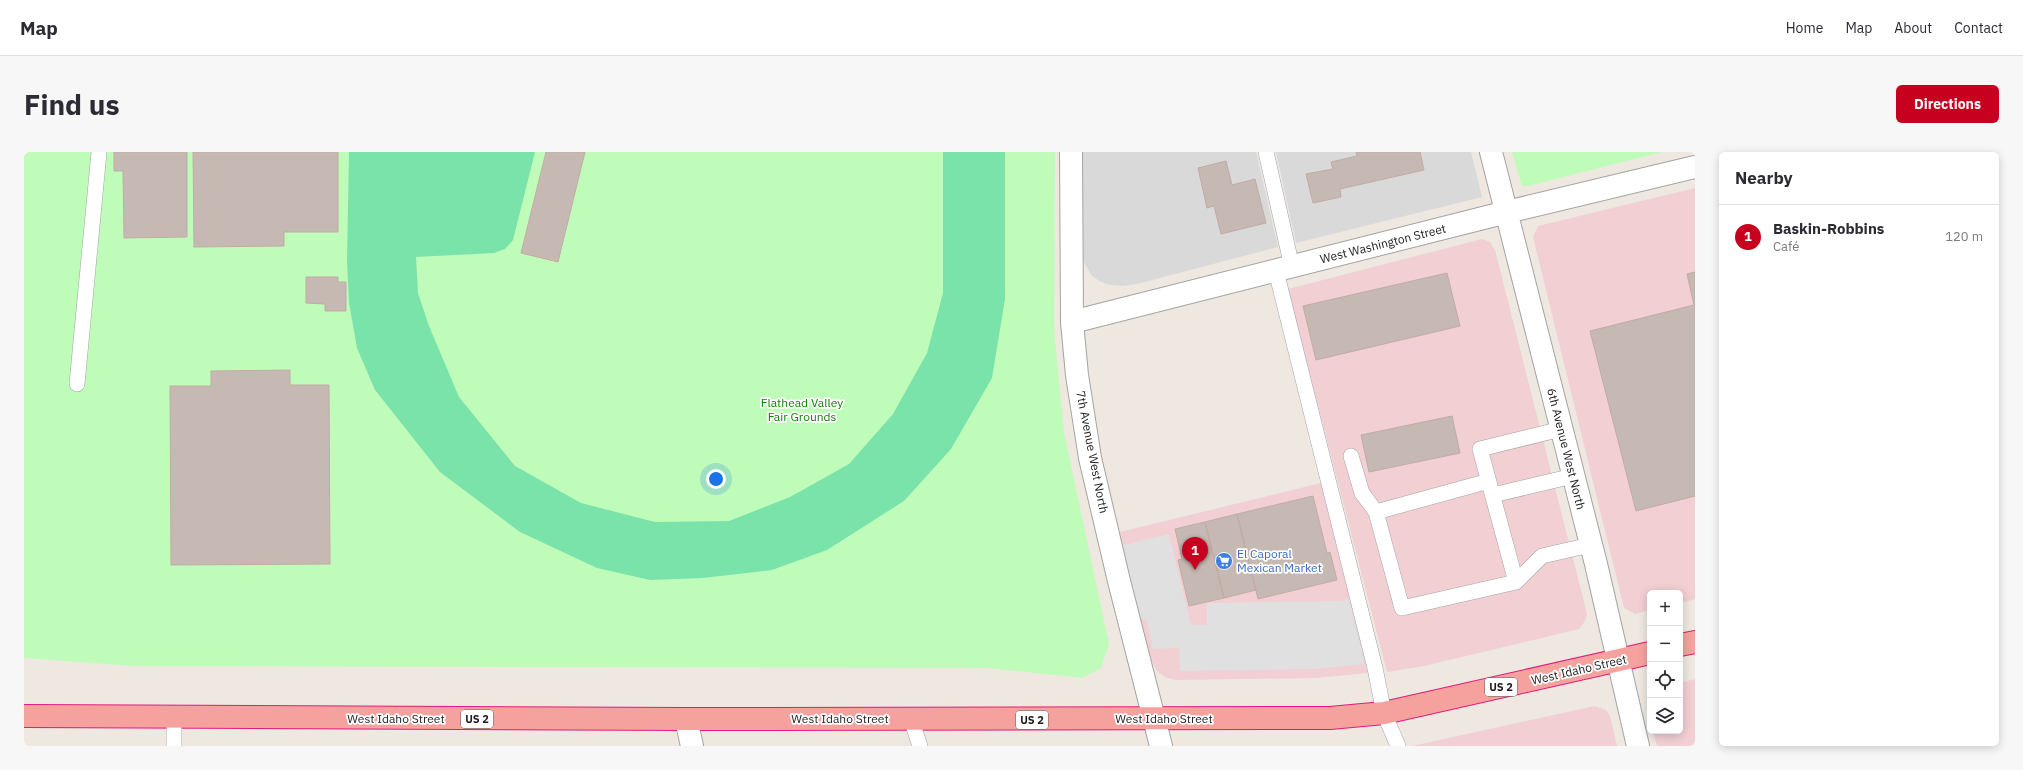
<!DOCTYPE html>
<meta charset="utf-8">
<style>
body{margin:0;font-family:"IBM Plex Sans",sans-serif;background:#f7f7f7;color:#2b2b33}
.controls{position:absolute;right:12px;bottom:12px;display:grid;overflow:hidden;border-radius:6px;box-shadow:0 2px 10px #0003}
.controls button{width:36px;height:36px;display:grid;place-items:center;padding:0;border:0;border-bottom:1px solid #e1e1e2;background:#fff;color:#2b2b33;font:20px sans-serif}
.you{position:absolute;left:692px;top:327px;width:14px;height:14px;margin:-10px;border:3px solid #fff;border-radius:50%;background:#1a73e8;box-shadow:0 0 0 6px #1a73e833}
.badge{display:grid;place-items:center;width:26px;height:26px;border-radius:50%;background:#c8001f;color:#fff;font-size:13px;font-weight:700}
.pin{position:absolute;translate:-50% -33px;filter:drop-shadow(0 1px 2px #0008)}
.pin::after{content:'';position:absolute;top:21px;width:14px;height:12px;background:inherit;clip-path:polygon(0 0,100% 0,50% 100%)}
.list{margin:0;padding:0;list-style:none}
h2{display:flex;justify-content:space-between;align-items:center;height:52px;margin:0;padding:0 16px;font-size:17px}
h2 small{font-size:13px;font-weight:400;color:#7c7c81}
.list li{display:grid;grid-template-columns:26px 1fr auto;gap:12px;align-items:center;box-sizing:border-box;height:64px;padding:0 16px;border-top:1px solid #e1e1e2}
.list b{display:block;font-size:15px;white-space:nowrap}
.list p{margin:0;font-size:13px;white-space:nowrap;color:#7c7c81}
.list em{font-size:13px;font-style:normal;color:#7c7c81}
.icon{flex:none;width:22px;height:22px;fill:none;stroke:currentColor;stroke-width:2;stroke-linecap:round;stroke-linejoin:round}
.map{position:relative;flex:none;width:1671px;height:594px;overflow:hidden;border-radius:6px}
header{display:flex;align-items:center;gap:24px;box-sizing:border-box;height:56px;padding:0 20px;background:#fff;border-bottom:1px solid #e1e1e2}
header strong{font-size:19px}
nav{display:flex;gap:22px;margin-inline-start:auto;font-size:14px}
.intro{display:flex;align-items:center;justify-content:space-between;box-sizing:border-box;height:96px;padding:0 24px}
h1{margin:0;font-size:28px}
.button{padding:10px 18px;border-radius:6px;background:#c8001f;color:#fff;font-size:14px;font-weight:700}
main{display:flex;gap:24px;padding:0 24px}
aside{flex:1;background:#fff;border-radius:6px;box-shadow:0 2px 10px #0003}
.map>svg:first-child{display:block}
.residential{fill:#dad9d9}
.commercial{fill:#f1cfd3}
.park{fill:#bffcba}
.pitch{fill:#7ae3aa}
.parking{fill:#e0e0e0}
.building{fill:#c6b9b4;stroke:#c1aba3}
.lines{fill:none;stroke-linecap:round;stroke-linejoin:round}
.service-casing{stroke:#a3a3a3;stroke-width:16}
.minor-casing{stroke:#a3a3a3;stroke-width:24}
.trunk-casing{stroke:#e11a7d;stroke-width:24}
.service{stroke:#fff;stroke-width:15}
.minor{stroke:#fff;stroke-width:22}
.trunk{stroke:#f5a29e;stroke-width:22}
.labels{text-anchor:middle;stroke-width:3.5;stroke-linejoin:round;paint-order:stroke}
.shield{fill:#fff;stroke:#606060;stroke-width:1}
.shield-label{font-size:11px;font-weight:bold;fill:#1c1c1c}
.street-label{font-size:12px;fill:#1c1c1c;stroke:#fff}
.park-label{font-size:12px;fill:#0e7f05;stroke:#fff}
.shop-label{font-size:12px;fill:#366cbe;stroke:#fff;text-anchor:start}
</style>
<header>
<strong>Map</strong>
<nav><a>Home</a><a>Map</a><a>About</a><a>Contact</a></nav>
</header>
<div class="intro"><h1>Find us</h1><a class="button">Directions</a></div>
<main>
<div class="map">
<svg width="1671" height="594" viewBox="0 0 1671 594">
<rect width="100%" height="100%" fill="#eee8e1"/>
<path class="residential" d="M1057,0H1232L1254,95L1113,132L1099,134L1086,133L1077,130L1068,124L1061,112L1058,101Z
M1252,0H1447L1458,45L1272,91Z"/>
<path class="commercial" d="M1671,36V447L1656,451V441H1626V458L1611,462L1600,456L1509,85L1514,74Z
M1458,87L1466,90L1471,98L1563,462L1561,469L1555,477L1400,514L1363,520L1264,137Z
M1297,331L1344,521L1291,526L1151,528L1141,525L1133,519L1125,504L1096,380Z
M1671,527V594H1633L1629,579H1656V531Z
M1571,554L1582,558L1586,564L1593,594H1388Z"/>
<path class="park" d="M0,0H1031L1030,177L1040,280L1085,492L1077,516L1058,526L964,516L108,514L0,506Z
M1488,0H1638L1504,34H1498Z"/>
<path class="pitch" d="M325,0H511L489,88L481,97L470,101L392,105L394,141L405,174L435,245L491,314L557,351L631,370L705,369L766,345L825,312L869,262L903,201L919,141V0H981V147L968,226L927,297L880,349L803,398L748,418L679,426L626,428L573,416L496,380L416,320L351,238L333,196L325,151L323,109Z"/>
<path class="parking" d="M1145,382L1167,473H1183V451L1318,449L1325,446L1341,512L1290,517L1156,519L1155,496L1129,497L1123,469L1116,466L1099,393Z"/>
<path class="building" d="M90,0H163V85L100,86L99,19H90Z
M169,0H314V80H260V94L170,95Z
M522,0H561L534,110L497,101Z
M1332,0H1396L1400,18L1316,37L1317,45L1289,51L1282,22L1309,17L1307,10L1333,4Z
M1202,9L1208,33L1231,27L1242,71L1197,82L1190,54L1183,56L1174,16Z
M1671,120V344L1612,359L1566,179L1670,153L1663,122Z
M1423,121L1436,174L1292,208L1279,154Z
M282,125H314V130H322V159H301V152L282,151Z
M266,218V233H305L306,412L147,413L146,234H187V219Z
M1428,264L1436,301L1345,320L1337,283Z
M1289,344L1303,401L1306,400L1313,428L1234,447L1213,362Z
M1213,362L1232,438L1200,446L1181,370Z
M1181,370L1200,446L1165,454L1154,408L1158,407L1151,377Z"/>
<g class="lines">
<g class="service-casing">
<path id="service" d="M1242,0L1268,115
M1252,119L1351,516L1360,561L1374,594
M53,232L75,0
M1327,304L1338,341L1352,360
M1465,329L1352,360L1378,456L1492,430L1456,297L1537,277
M1469,343L1549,324
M1492,430L1518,404L1566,393
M150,566V594
M887,567L896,594"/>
</g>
<g class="minor-casing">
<path id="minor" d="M1047,0L1048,170L1053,223L1066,306L1095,429L1137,594
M1467,0L1572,412L1614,594
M1048,170L1483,60L1671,15
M662,567L668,594"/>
</g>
<g class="trunk-casing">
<path id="trunk" d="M1656,493L1671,490
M0,564L662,567L1306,566L1360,561L1626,501"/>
</g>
<use href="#service" class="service"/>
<use href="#minor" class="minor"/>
<use href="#trunk" class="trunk"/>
</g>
<defs>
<g id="supermarket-disc" transform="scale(0.9)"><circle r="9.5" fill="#3f7fe0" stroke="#fff"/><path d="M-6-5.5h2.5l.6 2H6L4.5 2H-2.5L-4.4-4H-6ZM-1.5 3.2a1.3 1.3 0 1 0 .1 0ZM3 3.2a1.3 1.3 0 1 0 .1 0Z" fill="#fff"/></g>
</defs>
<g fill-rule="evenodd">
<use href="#supermarket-disc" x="1200" y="409"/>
</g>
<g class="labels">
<g class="shield">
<rect x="1461" y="526" width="32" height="18" rx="3"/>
<rect x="437" y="558" width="32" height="18" rx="3"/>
<rect x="992" y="559" width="32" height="18" rx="3"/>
</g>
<g class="shield-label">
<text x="1477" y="539">US 2</text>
<text x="453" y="571">US 2</text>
<text x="1008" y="572">US 2</text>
</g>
<g class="street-label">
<text transform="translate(1359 92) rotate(-14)" y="4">West Washington Street</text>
<text transform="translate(1542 297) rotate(76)" y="4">6th Avenue West North</text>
<text transform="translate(1068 300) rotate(79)" y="4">7th Avenue West North</text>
<text transform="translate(1555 518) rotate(-13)" y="4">West Idaho Street</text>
<text x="372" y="571">West Idaho Street</text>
<text x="816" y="571">West Idaho Street</text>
<text x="1140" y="571">West Idaho Street</text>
</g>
<g class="park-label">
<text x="778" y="255">Flathead Valley<tspan x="778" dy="14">Fair Grounds</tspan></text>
</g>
<g class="shop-label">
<text x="1213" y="406">El Caporal<tspan x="1213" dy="14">Mexican Market</tspan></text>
</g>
</g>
</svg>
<div class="controls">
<button>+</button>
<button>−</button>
<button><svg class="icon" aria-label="locate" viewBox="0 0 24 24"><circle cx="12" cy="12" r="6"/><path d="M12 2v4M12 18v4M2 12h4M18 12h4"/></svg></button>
<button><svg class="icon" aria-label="layers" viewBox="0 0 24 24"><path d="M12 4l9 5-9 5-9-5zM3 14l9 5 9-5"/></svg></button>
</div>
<div class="you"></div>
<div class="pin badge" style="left:1171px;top:418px">1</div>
</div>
<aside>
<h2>Nearby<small></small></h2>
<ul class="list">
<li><span class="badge">1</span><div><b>Baskin-Robbins</b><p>Café</p></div><em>120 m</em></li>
</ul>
</aside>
</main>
